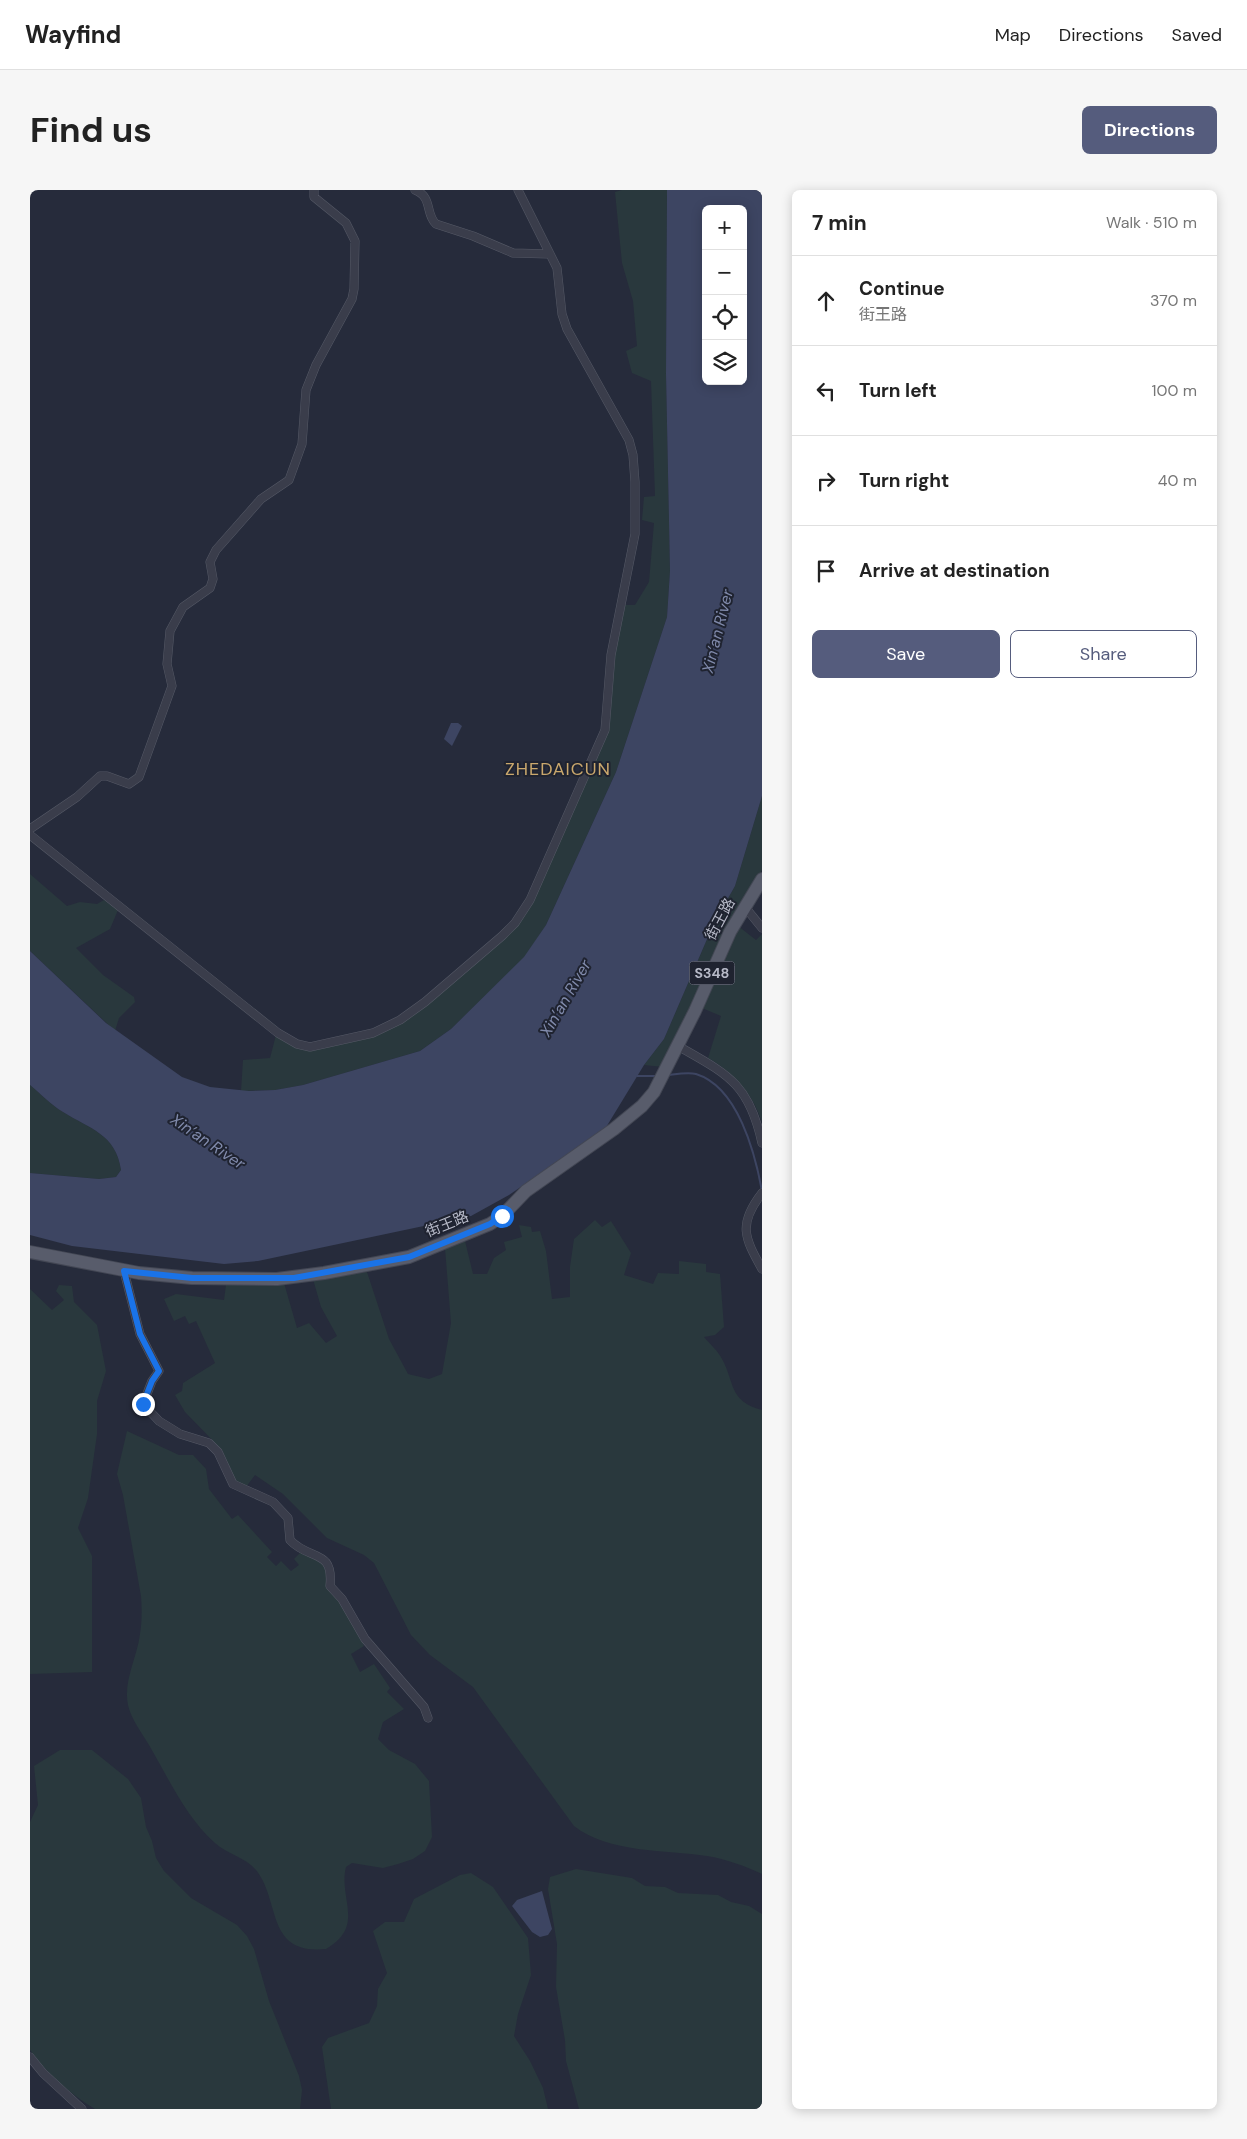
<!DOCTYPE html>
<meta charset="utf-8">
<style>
body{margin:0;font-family:"DM Sans","Noto Sans SC",sans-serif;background:#f6f6f6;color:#222}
.controls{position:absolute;right:15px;top:15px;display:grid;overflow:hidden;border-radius:8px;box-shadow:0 2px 12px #0003}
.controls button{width:45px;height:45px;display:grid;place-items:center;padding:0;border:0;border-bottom:1px solid #e0e0e0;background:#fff;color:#222;font:25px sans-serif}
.stop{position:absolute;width:15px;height:15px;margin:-11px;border:4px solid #1a73e8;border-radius:50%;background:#fff}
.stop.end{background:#1a73e8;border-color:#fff;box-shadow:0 1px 5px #0008}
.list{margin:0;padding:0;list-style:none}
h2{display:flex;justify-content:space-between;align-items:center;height:65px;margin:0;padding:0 20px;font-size:21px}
h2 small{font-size:16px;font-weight:400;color:#767676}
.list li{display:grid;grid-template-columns:32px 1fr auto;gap:15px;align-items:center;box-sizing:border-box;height:90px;padding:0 20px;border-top:1px solid #e0e0e0}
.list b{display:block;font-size:19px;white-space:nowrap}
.list p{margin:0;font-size:16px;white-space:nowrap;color:#767676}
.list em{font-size:16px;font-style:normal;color:#767676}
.actions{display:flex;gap:10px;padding:15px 20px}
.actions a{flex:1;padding:11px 0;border:1px solid #555c7d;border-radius:8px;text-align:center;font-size:18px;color:#555c7d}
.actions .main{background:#555c7d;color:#fff}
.icon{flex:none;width:28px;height:28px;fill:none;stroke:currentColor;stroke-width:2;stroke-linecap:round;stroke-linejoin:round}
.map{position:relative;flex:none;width:732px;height:1919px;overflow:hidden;border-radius:8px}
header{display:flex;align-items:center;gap:30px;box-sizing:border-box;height:70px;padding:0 25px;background:#fff;border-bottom:1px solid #e0e0e0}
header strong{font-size:24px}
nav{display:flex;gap:28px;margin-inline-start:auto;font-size:18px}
.intro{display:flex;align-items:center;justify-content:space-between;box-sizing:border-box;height:120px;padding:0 30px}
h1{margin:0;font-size:35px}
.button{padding:12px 22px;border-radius:8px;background:#555c7d;color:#fff;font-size:18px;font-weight:700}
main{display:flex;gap:30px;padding:0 30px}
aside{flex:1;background:#fff;border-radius:8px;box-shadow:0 2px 12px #0003}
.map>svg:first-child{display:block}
.green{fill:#29383d}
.water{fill:#3d4562;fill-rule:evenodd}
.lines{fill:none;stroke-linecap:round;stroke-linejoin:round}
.stream{stroke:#3d4562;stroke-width:2}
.minor-casing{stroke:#555966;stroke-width:9}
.primary-casing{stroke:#434754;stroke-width:14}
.minor{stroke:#3a3d4b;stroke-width:8}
.primary{stroke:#585c6b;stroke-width:12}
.route{stroke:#1a73e8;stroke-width:6}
.labels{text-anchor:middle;stroke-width:4;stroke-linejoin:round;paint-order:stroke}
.shield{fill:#1f2330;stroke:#898c9a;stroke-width:1}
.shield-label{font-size:14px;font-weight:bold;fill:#b6b9c7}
.street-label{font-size:15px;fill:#b6b9c7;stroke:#1f2330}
.water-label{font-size:16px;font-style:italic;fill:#808aab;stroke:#1f2330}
.quarter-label{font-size:18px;letter-spacing:1px;fill:#caa86d;stroke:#1f2330}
</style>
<header>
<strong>Wayfind</strong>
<nav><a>Map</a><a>Directions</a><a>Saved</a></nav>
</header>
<div class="intro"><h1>Find us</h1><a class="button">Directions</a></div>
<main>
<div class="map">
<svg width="732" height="1919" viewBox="0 0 732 1919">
<rect width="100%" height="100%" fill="#262b3b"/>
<path class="green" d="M592,0H637L636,184L640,381L637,427L586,582L516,735L495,767L421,839L390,861L273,895L245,900L211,901L213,870L240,868L246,845L281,860L345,845L382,826L439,780L481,740L501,715L574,549L580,486L595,415H605L619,392L624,333L612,330L614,307L625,306L621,191L602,183L596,161L607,156L603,111L592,73L585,2Z
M732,606V680L633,877L614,875L634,849L684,733L705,696Z
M0,684L37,716L50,712L67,714L74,710L88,720L80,739L46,758L73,785L104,807L105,812L89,828L85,841L0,761Z
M708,736L726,750L732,744V932C722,903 704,883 678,868L691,826L672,818Z
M0,895C11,904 21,915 33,922C60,939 86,944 91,980L86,987L69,989L0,983Z
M565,1030L572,1037L581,1031L601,1063L594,1085L623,1094L628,1083L649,1084V1071L676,1074V1082L690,1084L694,1137L685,1145L674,1147C680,1154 688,1161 692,1169C705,1192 698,1211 732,1220V1684C715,1676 696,1669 677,1666C637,1660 578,1663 544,1636L443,1497L400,1465L381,1445L344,1373L334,1365L297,1348L253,1304L225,1285L216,1297L204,1292L192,1260L155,1222L145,1205L152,1201L153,1193L185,1173L166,1131L159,1134L155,1126L144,1131L134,1109L146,1104L194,1110L196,1095L254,1093L267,1138L279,1133L296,1153L307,1146L291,1117L283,1089L337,1082L359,1149L378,1184L399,1189L412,1184L421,1133L415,1058L435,1051L443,1084H457L464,1068L476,1060L474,1052L492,1047L489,1035L501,1037L502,1042L510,1041L516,1061L522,1109L540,1107V1077L544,1049Z
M29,1095L42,1096L44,1112L67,1135L76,1181L67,1211V1244L58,1308L48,1338L62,1366V1482L0,1484V1099L22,1120L34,1110L26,1101Z
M97,1241L149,1265H163L176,1279L179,1299L202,1329L208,1325L242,1362L237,1367L246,1376L251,1371L261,1381L269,1375L264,1369L272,1361L295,1373L298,1396L318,1422L334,1456L321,1464L330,1482L344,1474L360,1498L357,1502L374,1519L353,1532L348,1549L359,1560L385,1574L399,1591L402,1647L395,1661L383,1669L368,1674L353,1678L322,1673L316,1677C308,1708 336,1736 296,1759C235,1765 251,1711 226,1680C215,1667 197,1664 185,1653C155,1626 139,1589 119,1555C112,1543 101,1529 98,1515C93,1491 107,1468 110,1444C112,1432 112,1419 111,1406L93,1305L87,1284Z
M30,1560H62L98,1589L111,1608L116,1637L122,1651L126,1668L134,1681L161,1708L207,1735L217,1746L224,1759L239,1811L269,1886L272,1900L270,1919H65C39,1903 18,1885 0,1860V1632L8,1615L4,1576Z
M546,1679L602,1688L615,1696L635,1697L648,1703L688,1705L701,1712L719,1716L732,1724V1919H549L536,1871L535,1850L526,1797L527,1754L518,1699L520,1687Z
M441,1683L463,1697L498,1748L501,1785L488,1824L484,1846L500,1871L513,1898L518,1919H301L292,1857L298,1848L339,1833L347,1816L348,1799L357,1783L343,1741L355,1732H374L384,1709L430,1685Z"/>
<path class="water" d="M637,0H732V606L705,696L684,733L634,849L614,875L575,939L479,1005L441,1026L228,1071L194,1074L42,1056L0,1045V983L69,989L86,987L91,980C86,944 60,939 33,922C21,915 11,904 0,895V761L76,833L152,887L180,897L219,901L245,900L273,895L390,861L421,839L494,767L516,735L586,582L637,427L640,381L636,184ZM676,19H713V191H676Z
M421,533H428L432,536L422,556L414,549Z
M512,1701L522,1739L518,1745L510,1747L502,1742L482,1716L487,1710Z"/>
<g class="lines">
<path class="stream" d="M639,885C647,884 658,882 666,884C708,897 725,963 732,1001
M607,886H626"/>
<g class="minor-casing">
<path id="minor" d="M385,0C403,7 395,24 406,34L443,46L483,63L520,64
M0,639L47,607L70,586H77L99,594L109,587L142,496L137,474L140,441L153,417L180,398L183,389L180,372L186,360L231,309L259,290L272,254L276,200L286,175L322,109L324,99L325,51L316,33L284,7V0
M0,645L248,843L267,854L280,857L343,843L370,830L395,812L472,746L485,733L500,710L575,540L581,465L605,344V292L603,265L599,250L537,139L532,124L527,78L488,0
M715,717L732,738
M648,856C697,884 719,893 732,953
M732,1003C708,1034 714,1047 732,1079
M94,1081L110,1144L129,1181L122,1191L113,1214L129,1231L150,1244L179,1253L188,1262L203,1294L243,1312L258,1328L260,1350C279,1371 304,1358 300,1396L312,1409L335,1449L394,1517L398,1528
M0,1867L13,1883L52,1919"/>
</g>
<g class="primary-casing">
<path id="primary" d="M0,1062L109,1083L162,1088L247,1089L294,1083L379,1067L460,1034L472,1026L496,1001L584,939L612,916L624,902L665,821L700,742L732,689"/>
</g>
<use href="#minor" class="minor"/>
<use href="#primary" class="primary"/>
</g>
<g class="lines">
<path class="route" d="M113,1214L122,1191L129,1181L110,1144L94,1081L162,1088H264L379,1067L460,1034L472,1026"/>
</g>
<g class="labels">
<rect class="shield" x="659.5" y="771.5" width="45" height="23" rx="4"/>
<g class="shield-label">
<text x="682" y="788">S348</text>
</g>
<g class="street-label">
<text transform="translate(690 729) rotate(-62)" y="5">街王路</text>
<text transform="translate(417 1034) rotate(-22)" y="5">街王路</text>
</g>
<g class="water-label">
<text transform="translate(687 441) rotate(-76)" y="6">Xin’an River</text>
<text transform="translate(535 808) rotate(-60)" y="6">Xin’an River</text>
<text transform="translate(178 951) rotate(34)" y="6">Xin’an River</text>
</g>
<g class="quarter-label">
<text x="528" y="585">ZHEDAICUN</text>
</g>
</g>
</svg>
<div class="controls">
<button>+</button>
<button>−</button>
<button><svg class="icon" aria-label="locate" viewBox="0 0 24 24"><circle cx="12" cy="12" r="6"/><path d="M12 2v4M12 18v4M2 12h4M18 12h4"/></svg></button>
<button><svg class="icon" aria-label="layers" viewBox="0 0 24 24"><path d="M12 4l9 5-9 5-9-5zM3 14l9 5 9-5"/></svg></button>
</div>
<div class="stop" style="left:472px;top:1026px"></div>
<div class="stop end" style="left:113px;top:1214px"></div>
</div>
<aside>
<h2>7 min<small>Walk · 510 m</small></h2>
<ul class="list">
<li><svg class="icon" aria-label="ahead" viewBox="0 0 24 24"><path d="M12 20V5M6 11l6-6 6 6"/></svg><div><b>Continue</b><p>街王路</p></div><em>370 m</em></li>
<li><svg class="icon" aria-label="left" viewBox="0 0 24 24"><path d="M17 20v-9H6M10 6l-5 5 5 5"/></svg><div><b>Turn left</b></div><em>100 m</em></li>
<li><svg class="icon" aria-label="right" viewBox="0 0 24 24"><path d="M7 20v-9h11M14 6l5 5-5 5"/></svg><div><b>Turn right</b></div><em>40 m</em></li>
<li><svg class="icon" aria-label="arrive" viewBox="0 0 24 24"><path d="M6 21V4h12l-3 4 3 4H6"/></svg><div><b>Arrive at destination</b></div></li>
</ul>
<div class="actions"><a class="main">Save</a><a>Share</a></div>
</aside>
</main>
